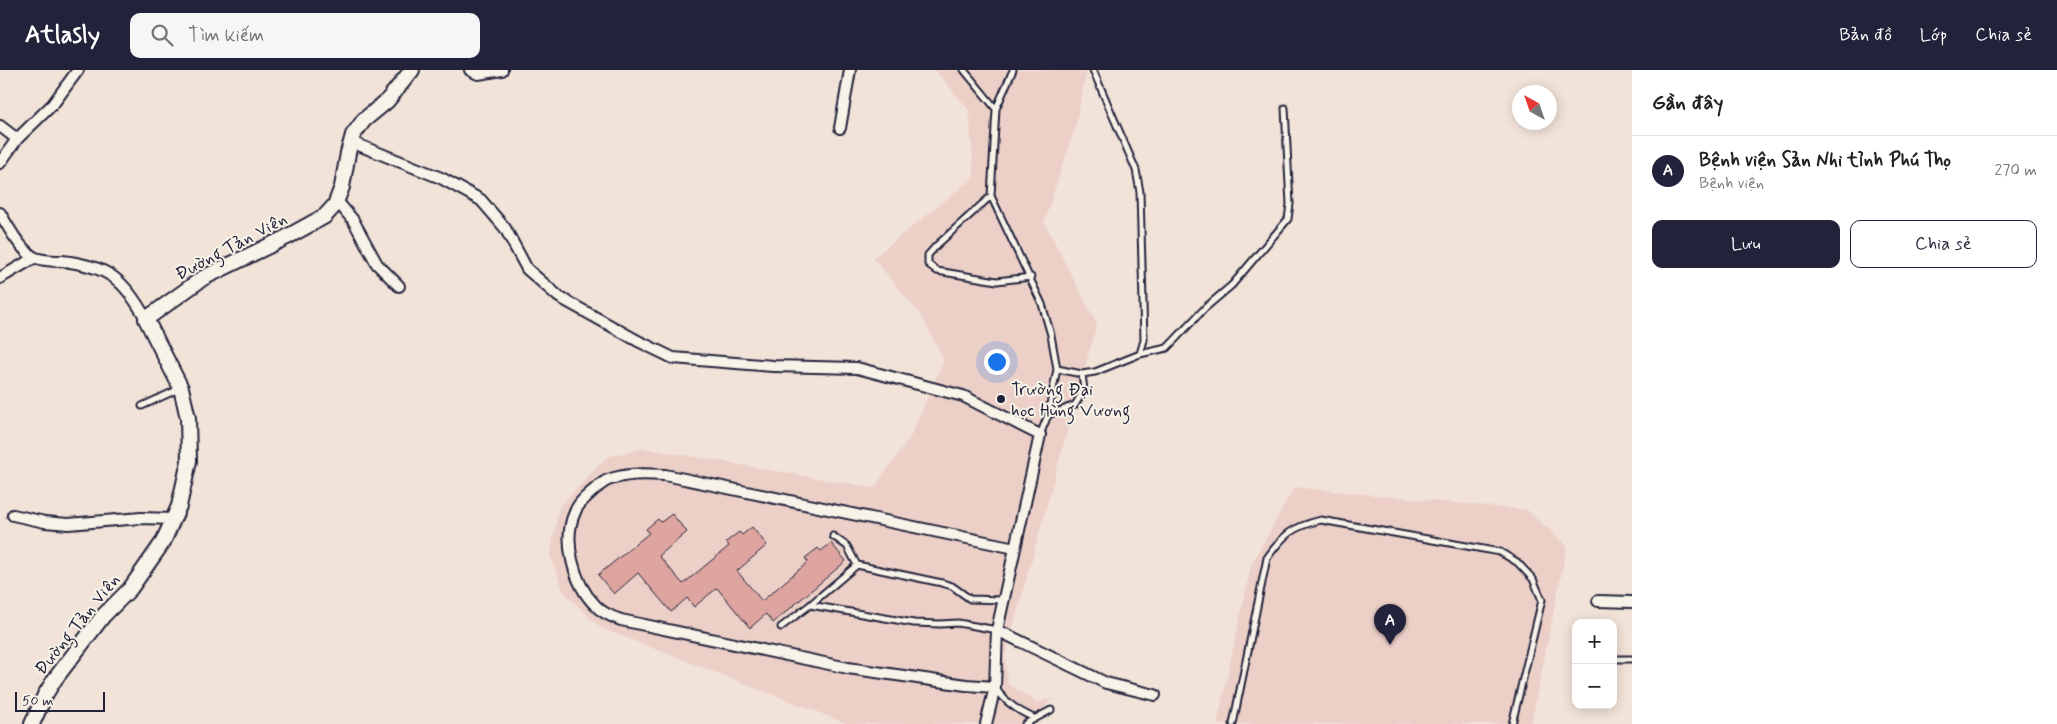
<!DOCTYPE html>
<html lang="vi">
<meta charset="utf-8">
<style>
body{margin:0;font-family:Mynerve,sans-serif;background:#f6f6f6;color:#222}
.controls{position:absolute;right:15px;bottom:15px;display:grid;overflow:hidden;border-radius:10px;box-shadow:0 2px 12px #0003}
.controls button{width:45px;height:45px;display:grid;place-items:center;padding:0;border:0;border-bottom:1px solid #e0e0e0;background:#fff;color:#222;font:25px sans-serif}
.compass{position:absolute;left:1512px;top:15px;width:45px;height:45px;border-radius:50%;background:#fff;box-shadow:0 2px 12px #0003;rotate:320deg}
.scale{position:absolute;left:15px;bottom:12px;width:90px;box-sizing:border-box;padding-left:5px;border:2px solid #22223b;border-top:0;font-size:14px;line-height:18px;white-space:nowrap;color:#22223b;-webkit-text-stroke:4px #f7f3e8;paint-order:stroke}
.you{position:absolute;left:996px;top:291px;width:18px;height:18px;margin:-12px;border:4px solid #fff;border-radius:50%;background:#1a73e8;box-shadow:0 0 0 8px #1a73e833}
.badge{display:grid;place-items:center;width:32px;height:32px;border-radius:50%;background:#22223b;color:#fff;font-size:16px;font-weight:700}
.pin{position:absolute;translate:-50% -41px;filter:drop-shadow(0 1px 2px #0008)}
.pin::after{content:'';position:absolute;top:26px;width:18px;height:15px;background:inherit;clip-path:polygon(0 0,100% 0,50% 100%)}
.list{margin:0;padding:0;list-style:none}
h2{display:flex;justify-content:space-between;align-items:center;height:65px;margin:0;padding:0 20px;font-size:21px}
h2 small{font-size:16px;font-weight:400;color:#767676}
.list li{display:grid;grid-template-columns:32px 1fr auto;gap:15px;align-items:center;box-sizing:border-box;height:70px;padding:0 20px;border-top:1px solid #e0e0e0}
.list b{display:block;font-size:19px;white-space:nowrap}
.list p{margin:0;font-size:16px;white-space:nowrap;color:#767676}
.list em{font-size:16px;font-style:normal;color:#767676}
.actions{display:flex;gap:10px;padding:15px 20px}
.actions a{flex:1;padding:11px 0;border:1px solid #22223b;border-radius:10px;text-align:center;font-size:18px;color:#22223b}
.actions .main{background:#22223b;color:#fff}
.icon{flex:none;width:28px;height:28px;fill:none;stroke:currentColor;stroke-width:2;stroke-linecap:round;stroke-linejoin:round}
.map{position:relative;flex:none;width:1632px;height:654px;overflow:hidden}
header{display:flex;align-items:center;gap:30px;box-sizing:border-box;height:70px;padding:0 25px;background:#22223b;color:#fff}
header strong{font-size:24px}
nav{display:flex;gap:28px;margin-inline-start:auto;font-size:18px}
.search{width:350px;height:45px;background:#f6f6f6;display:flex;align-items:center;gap:12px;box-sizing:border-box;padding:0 18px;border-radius:10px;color:#767676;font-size:19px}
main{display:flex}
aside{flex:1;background:#fff}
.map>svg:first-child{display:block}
.built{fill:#ecd0c8}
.building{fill:#dea49f;stroke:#22223b}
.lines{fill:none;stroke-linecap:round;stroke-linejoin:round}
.lane-casing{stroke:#22223b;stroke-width:9}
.street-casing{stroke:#22223b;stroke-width:14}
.secondary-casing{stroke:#22223b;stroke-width:18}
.lane{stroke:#f7f3e8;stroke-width:5}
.street{stroke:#f7f3e8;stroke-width:10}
.secondary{stroke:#f7f3e8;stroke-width:14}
.poi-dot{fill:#22223b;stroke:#f7f3e8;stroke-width:2}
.labels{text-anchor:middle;stroke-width:4;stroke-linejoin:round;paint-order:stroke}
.street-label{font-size:18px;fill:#22223b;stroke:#f7f3e8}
.poi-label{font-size:18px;fill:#22223b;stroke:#f7f3e8;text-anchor:start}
</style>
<header>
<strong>Atlasly</strong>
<div class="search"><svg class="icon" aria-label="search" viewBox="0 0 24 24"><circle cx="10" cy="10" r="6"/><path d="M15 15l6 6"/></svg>Tìm kiếm</div>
<nav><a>Bản đồ</a><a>Lớp</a><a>Chia sẻ</a></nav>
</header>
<main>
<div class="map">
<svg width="1632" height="654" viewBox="0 0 1632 654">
<rect width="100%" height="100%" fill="#f2e3d9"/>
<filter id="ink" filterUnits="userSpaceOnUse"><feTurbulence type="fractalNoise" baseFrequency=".02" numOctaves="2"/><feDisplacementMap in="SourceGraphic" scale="10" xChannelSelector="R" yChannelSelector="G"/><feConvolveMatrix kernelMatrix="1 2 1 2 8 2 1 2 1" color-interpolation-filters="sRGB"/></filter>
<g filter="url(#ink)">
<path class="built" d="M935,0H1087L1075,58L1044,152L1097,254L1005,586L1008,614L1037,632L1051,629L1034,654H848L601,558L564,523L550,486L559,437L607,387L644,378L874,418L910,367L944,290L920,244L873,188L974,107L969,40Z
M1294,417L1527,440L1567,476L1531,654H1217L1251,495Z"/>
<path class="building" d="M672,444L687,462L659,486L683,514L729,476L726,472L739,462L742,465L752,457L767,475L737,501L762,531L808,492L805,488L818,478L821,481L831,473L846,491L773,553L766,544L750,558L717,518L694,537L687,528L671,542L638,503L614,524L598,505L649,463L646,459L658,449L661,452Z"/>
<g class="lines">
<g class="lane-casing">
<path id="lane" d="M964,0L996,39L991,126L1042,234L1051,265L1057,299L1048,345L1040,365
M996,39L1013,0
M991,126L937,175L928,185V194L937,201L997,211L1031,207
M1140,284L1167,278L1205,238L1232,215L1288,149L1290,134L1285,38
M1057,299L1082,304L1095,302L1140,284L1144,270L1140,122L1136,100L1093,0
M142,336L181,318
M1048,345L1075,335L1084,320L1082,304
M833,466L847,476L857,495L942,513L952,516L970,529L1003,530
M810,535L857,495
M781,557L810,535L914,553L940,554L958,553L997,560
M1618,589H1632
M995,617C1004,632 1018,641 1034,648
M1025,654L1051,640
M1233,654L1267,488C1284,464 1292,457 1321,450L1500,482L1517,492L1533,509L1542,530L1512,654"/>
</g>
<g class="street-casing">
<path id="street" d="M470,0L478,4L502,0
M0,56L17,69
M840,58L850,0
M351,72L441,108L481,130L505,158L527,199L559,227L638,271L673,288L773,296L857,298L963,326L1040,365L997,560L995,617L986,654
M0,93L17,69L53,34L78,0
M337,131L353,150L377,194L399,216
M0,143C8,157 19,177 32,186C39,191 54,191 62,191C108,196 124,209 146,249
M0,208L34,188
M13,445L45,452L68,454L141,448L173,449
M1598,531L1632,532
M997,560L1106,613L1155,625
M995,617L966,615L848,598L621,550C612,547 602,543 595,535C574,514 562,470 575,442C578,433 588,425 595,419C599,416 603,412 608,410C627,403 645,404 665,405L1015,478"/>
</g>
<g class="secondary-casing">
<path id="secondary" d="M32,654L45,625L55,609L103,546L130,519L163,472L179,436L189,391L188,348L181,318L146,249L203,208L287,167L325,146L335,135L342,117L348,83L353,65L364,50L387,31L412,0"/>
</g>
<use href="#lane" class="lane"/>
<use href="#street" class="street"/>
<use href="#secondary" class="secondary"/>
</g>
</g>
<circle class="poi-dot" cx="1001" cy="329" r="5"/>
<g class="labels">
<g class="street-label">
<text transform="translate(231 176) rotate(-28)" y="6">Đường Tản Viên</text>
<text transform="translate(77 554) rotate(-51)" y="6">Đường Tản Viên</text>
</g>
<g class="poi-label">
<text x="1011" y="325">Trường Đại<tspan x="1011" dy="21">học Hùng Vương</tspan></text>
</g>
</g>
</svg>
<div class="controls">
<button>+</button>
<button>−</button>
</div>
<svg class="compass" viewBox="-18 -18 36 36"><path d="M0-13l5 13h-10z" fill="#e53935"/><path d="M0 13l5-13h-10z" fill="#767676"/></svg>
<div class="scale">50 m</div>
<div class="you"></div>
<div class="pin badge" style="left:1390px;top:575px">A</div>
</div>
<aside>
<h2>Gần đây<small></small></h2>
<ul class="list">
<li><span class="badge">A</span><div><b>Bệnh viện Sản Nhi tỉnh Phú Thọ</b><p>Bệnh viện</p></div><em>270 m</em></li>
</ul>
<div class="actions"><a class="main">Lưu</a><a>Chia sẻ</a></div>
</aside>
</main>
